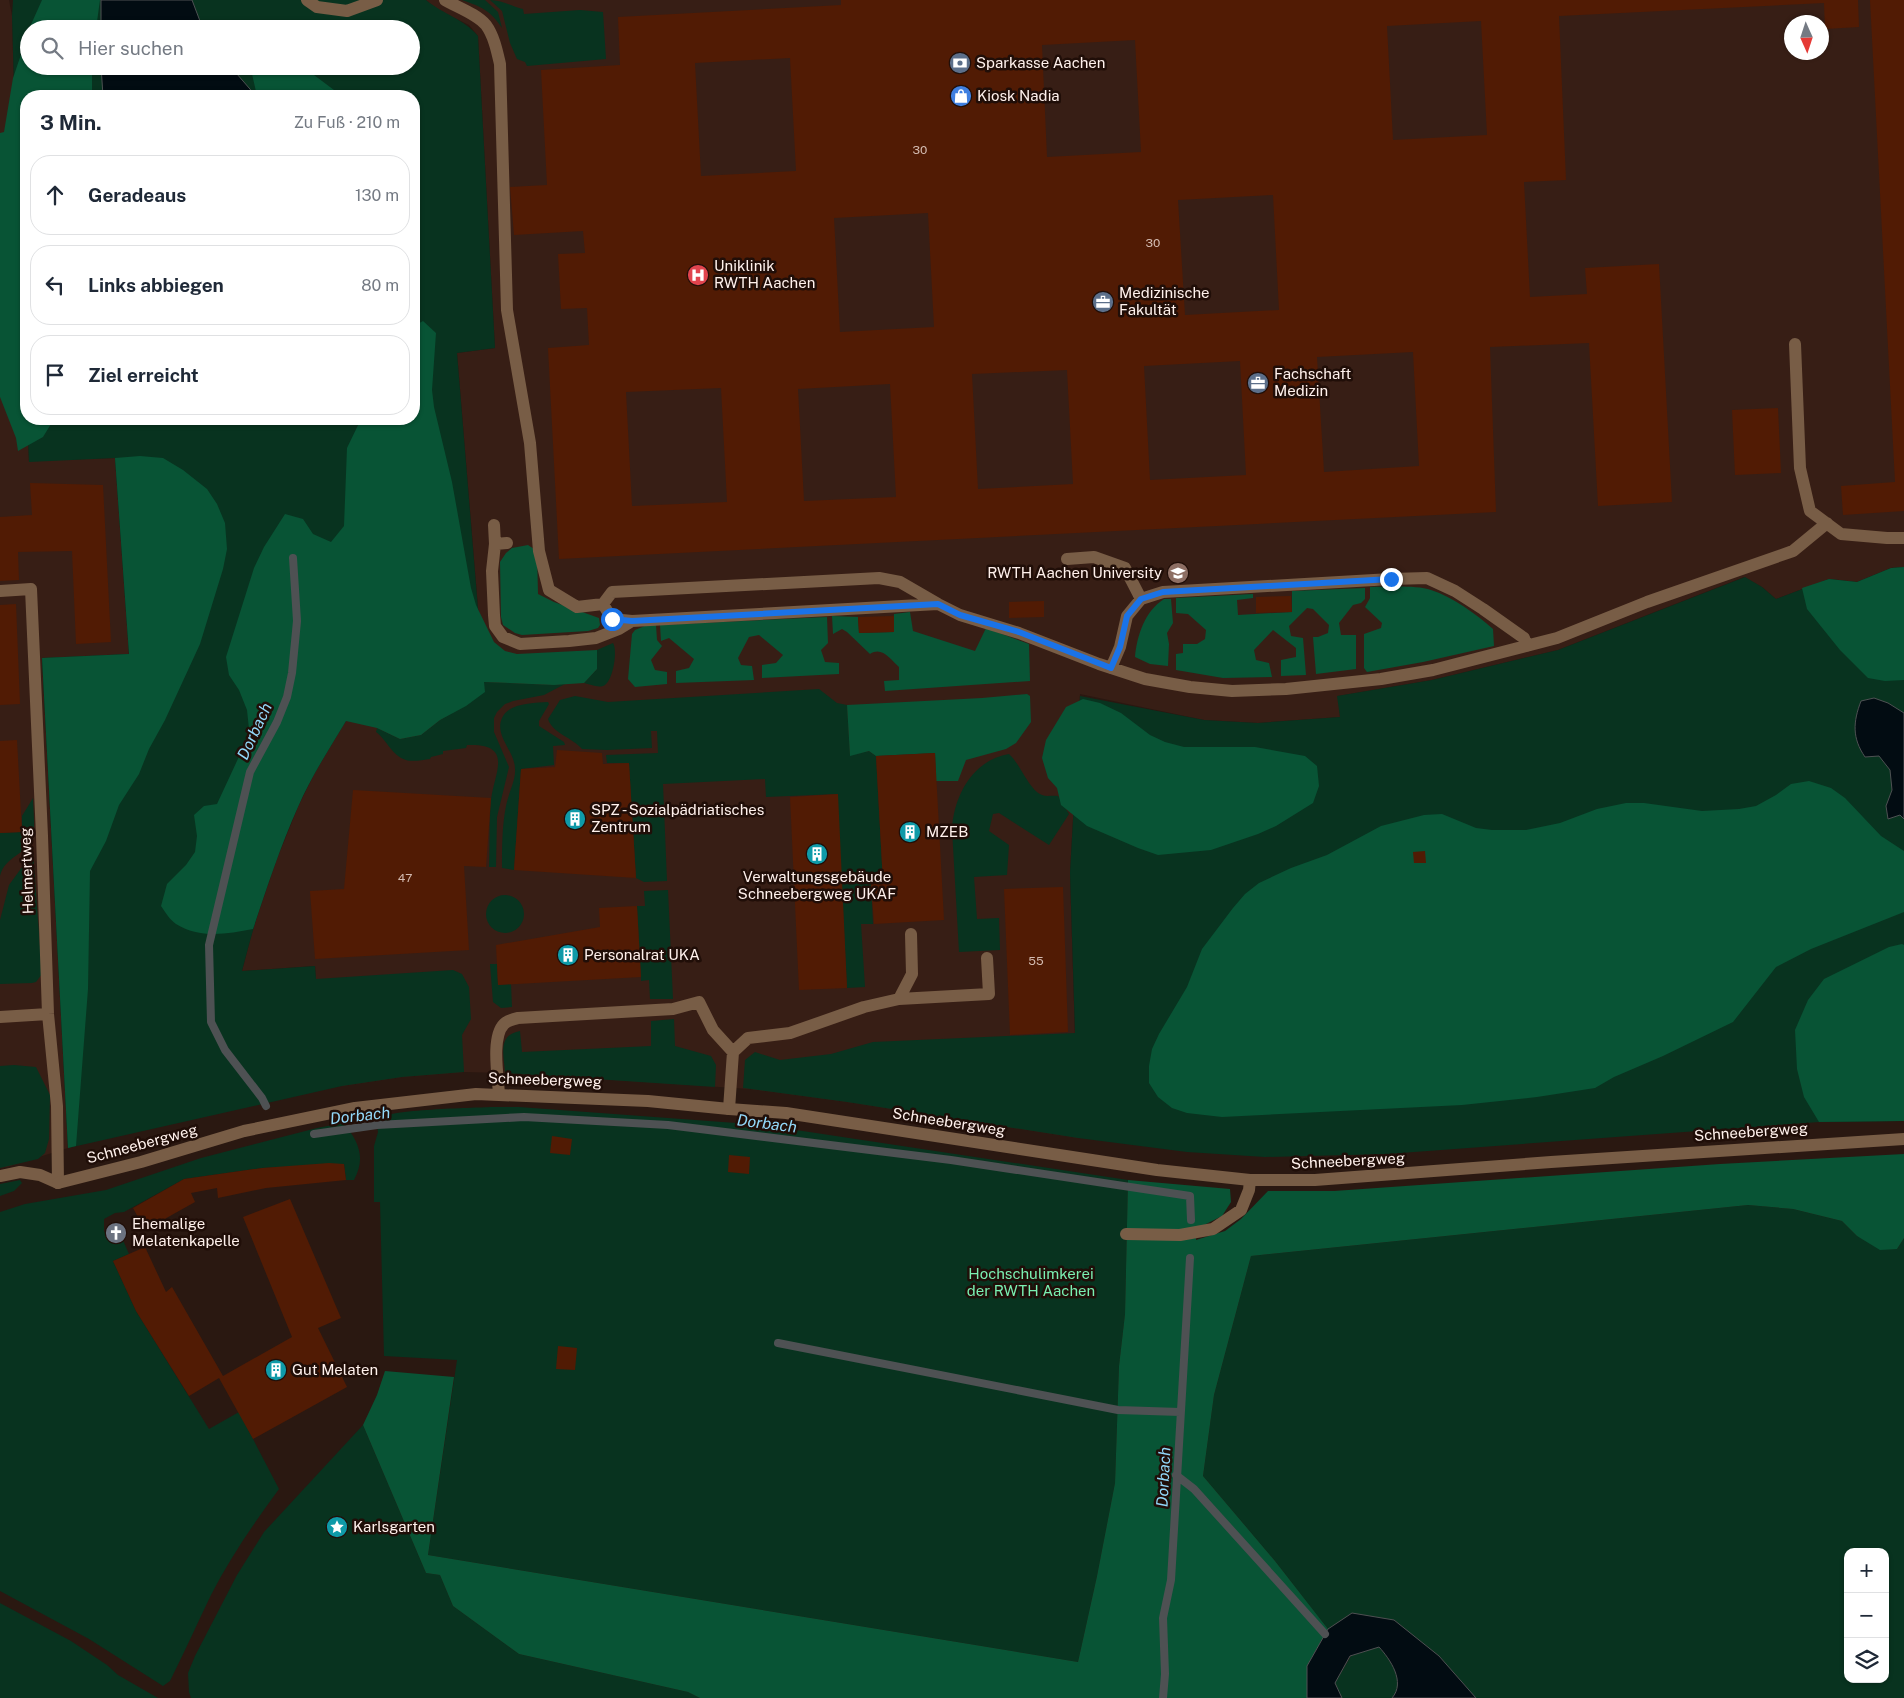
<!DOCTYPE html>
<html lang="de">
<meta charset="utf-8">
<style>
body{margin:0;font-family:"Public Sans",sans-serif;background:#f2f2f3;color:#1f2937}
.controls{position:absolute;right:15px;bottom:15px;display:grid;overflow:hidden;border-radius:10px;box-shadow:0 1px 4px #0004}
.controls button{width:45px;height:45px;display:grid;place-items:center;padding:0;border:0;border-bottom:1px solid #e0e1e3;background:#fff;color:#1f2937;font:25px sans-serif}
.compass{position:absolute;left:1784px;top:15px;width:45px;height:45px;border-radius:50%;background:#fff;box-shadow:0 1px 4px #0004;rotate:177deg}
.stop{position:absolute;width:15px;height:15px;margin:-11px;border:4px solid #1a73e8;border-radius:50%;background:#fff}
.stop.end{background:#1a73e8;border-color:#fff;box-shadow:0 1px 5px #0008}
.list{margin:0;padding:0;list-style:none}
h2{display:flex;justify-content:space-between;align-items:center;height:65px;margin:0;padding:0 20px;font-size:21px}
h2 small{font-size:16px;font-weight:400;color:#747a83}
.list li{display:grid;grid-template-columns:32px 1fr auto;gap:15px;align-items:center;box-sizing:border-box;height:80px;margin:0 10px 10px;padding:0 10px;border:1px solid #e0e1e3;border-radius:20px}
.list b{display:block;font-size:19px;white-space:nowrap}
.list em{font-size:16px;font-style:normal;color:#747a83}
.icon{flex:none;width:28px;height:28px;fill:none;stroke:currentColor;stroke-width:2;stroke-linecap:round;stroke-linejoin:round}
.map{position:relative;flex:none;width:1904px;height:1698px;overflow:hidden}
.search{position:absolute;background:#fff;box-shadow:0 1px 4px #0004;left:20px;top:20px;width:400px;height:55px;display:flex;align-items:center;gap:12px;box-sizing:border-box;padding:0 18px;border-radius:28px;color:#747a83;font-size:19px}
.panel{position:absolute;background:#fff;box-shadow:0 1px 4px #0004;left:20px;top:90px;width:400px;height:335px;border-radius:20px}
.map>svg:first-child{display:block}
.built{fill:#371e15;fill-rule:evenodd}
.green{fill:#08331f;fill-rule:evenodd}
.forest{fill:#085435}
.water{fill:#020c12;stroke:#4e5153}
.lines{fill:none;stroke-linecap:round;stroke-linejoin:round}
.stream{stroke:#4e5153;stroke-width:8}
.building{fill:#511b04;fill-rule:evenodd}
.lane{stroke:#785d46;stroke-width:12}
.street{stroke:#785d46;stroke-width:12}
.route{stroke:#1a73e8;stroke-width:6}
.labels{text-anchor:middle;stroke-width:5;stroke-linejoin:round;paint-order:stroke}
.number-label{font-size:12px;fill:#d4bcb2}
.poi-label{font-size:15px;fill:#fff1ec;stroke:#200e08;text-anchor:start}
.street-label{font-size:15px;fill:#fff1ec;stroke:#200e08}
.park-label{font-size:15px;fill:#7af0b2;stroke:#200e08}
.water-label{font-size:16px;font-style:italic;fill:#92d8f9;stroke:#200e08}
</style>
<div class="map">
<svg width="1904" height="1698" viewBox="0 0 1904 1698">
<rect width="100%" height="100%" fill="#2a1811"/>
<path class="built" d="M0,0H9L12,16L17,204L29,461L115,458L129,654L42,659L68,1148L7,1167L0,1168Z
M426,0H1904V567L1891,568L1857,582L1829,579L1776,599L1762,587L1744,577L1558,650L1432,680L1338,696L1340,717L1258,723L1204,720L1080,694L1070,873L1078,1138L847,1102L750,1089L505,1073L464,1072L402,1077L342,1086L316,979L315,966L242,971L253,929L277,859L298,807L315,772L346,720L485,692L457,353L495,348L478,36L469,25L438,10ZM1792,22H1822V52H1792Z"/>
<path class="green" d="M13,0H426C444,15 463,18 478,36L495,348L457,353L484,682L554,685L565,684L544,695L513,701L505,704L497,712L494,718V732L509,767L497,817L496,867H489C490,845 489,822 491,800C494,773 515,743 467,745L466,748L443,751V754L431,757L430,759C423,760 412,762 406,760C392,756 387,740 376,732L377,728L400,739L421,735L440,720L464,706L346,721C329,749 311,777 297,808C274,860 256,915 242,971L315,966L316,979L453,970L462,974L469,987L471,1019L462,1035L464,1072L402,1077L342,1086L68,1148L42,658L129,654L115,458L29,462L27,419H414V96H26L17,194L12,16ZM29,29H411V66H29Z
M462,0H485L498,12L502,28C490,10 482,7 462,0Z
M490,0C502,0 511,6 523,9L524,14L580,10L603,12L606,59L527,66L525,62L517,59L510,43L502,11Z
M1904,567V1121L1819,1122L1387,1154L1265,1157L1187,1152L1078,1138L847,1102L743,1088L745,1060L755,1052L780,1060L831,1054L873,1042L1075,1033L1070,873L1080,696L1204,720L1258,723L1340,717L1337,696L1432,680L1558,650L1745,577L1762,587L1776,599L1829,579L1857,582L1891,568Z
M613,643C618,650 613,683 603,686C597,688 590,684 584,683L597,669V650Z
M819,689L837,703L847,705L850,755L869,751L876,756L883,883L871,884L873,924H861L865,987L847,988L837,794L766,797L765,779L663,784L667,881L644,882L636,878L629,763H607L606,755L658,753L657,731H651L652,748L607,750L582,749C573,738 552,733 548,719L560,700L575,696L608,702Z
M548,702L549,704L539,721V726L564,742L565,745L553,746L554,765L521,769L514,870L502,868C502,847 502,826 506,806C508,794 516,780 515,769C515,751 494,736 502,718C508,703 534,703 548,702Z
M1009,754C1021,765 1029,790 1042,795C1047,797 1052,795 1058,796L1069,814L1049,845L999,813L993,814L989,831L1009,845L1007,875L974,877L977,919L999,918L1000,950L959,952L952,829C954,795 973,760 1009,754Z
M33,798C33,810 36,827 32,838C25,856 5,856 0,876V833L22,832V816Z
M33,852L42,974L36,982L32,983L0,984V920L9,885Z
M668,890L673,999H650L649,980L641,981V977L637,906H645L644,891Z
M486 914a19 19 0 1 1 38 0a19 19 0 1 1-38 0Z
M490,964H497L498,985L511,984L512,1007L501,1008L493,1002Z
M674,1019L675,1046L711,1056L716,1065L715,1087L505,1073C504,1055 497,1035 520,1031L522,1052L651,1046V1021Z
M14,1065L36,1067L50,1095L49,1139L45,1153L38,1159L0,1168V1066Z
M492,1107H519L763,1125L1128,1180L1125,1314L1119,1366L1115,1483L1097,1576L1078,1662L428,1555L457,1360L384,1356L380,1202H374V1146L378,1132L376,1119C389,1109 472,1108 492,1107Z
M343,1123C359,1141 366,1158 354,1180H346L344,1164L262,1168L184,1179L124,1212L115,1213L104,1219V1231L108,1237L122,1238L129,1254L113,1261L136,1311L209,1429L239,1412L279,1489C254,1523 230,1558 211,1595C197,1624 184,1653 170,1681L163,1686L89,1639L0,1591V1212L25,1204L106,1190L201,1158L317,1128Z
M20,1180L22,1183L14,1191L0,1196V1184Z
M1748,1205L1793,1209L1842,1221L1857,1236L1897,1249L1904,1238V1698H1476L1439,1656L1394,1620L1352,1613L1328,1629L1275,1561L1203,1476L1214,1395L1251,1256ZM1848,1552H1885V1679H1848Z
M363,1425L426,1573L440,1575L453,1606L519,1654L688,1692L700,1698H191L189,1692L188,1673L195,1656L237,1575L264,1532Z
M0,1603L71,1641L107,1665L118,1675L158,1698H0Z
M1379,1647C1390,1659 1406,1682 1392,1698H1342L1335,1683L1351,1656Z"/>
<path class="forest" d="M42,0H100L96,29H29Z
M29,31V66H92V96H26V419H54L43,437L18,451L16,438L0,397V133L4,132L13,78Z
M254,66H302L342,96H257L252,74Z
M423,321L436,333L432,390L434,407L452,482L471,588L476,605L494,642L505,651L517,654L597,650V669L584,683L554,685L484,682L485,692L466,706L440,720L421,735L400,739L377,728L346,721C329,749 311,777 298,807C280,847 267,888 253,929C227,934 200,939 176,924C170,920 165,912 161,906L167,884L186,865L195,852L197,836L194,815L204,806L217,804L243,748L249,729L247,710L239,690L229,675L226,657L254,568L264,547L285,514L303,519L313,534L331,542L344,526L347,448L361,419H414V326Z
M140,456L163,458L183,470L207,489L217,504L225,523L227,549L223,569L200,644L165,720L149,749L139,774L119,805L106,841L90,871L88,989L76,1146L68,1148L42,658L129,654L115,458Z
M528,545L537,551L538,594L554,602L599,618L600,625L598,628L588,631L522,635L515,633L503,625L501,617L500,562L506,553L512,548Z
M1904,567V680L1885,681L1868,678L1840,650L1807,609L1802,588L1829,579L1857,582L1891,568Z
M1370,587C1387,587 1416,585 1431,590C1453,597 1476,614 1493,629L1494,646L1423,662L1367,672L1364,668V634L1381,628L1382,623L1365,607L1370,598Z
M1365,588V599L1361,603L1353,605L1339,623L1341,635H1356V669L1316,674L1313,637H1318L1328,633L1329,625L1313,609L1307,608L1289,626L1291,636L1303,638L1306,675L1281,676V660L1296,657V648L1273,630L1254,650L1256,660L1269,663L1272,677L1223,678L1176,670V654L1183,653V644H1197L1205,639L1206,630L1188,614L1176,613V598L1253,594V598L1237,600L1238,615L1292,612V591Z
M1164,599H1171L1173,623L1167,633L1169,644L1168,666L1150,664L1135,657C1137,635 1145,611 1164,599Z
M910,612L913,631L975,651L986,628L1029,644L1030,681L885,691L884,681L899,680V667C890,659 882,646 870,654L847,632L842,629L833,634L832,616L858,617L859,633L893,632L894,614Z
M827,617L828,643L821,650L825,662L839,663V674L762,678V665L776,663L783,655L759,635L749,637L738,658L741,665L752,666L754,680L676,683V671L689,668L694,659L669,638L661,641L660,625Z
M647,625H656L657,640L662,646L651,660L655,670L667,672V684L635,687L628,679L632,634L635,630Z
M1027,694L1030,696L1031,722L1016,743L1006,749L966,760L958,781H936L935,753L876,756L869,751L850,756L847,705L982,698Z
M1083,699L1100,703L1121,713L1150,735L1165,742L1184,747H1255L1305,756L1317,766L1319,786L1313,803L1276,826L1258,834L1211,850L1158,855L1138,848L1087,826L1061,805L1057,788L1048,778L1042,758L1046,740L1066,707Z
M1809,781L1831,788L1845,798L1881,836L1904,851V912L1811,949L1776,967L1733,1022L1663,1056L1614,1077L1595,1088L1537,1097L1462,1105L1222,1117L1187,1113L1172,1108L1158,1097L1149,1083V1066L1152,1049L1159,1034L1187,987L1202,949L1233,908L1245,894L1259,883L1291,868L1327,855L1381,826L1424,815L1442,814L1476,828L1492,830H1526L1560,823L1597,809L1626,803H1644L1702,811L1739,809L1756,806L1776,795L1791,784Z
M1902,944L1904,945V1121L1819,1122L1804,1097L1797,1069L1795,1030L1808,1000L1824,979L1889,947Z
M1904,1154V1238L1897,1249L1880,1250L1857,1236L1842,1221L1793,1209L1748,1205L1251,1256L1214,1395L1203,1476L1275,1561L1328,1629L1307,1666V1698H700L688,1692L519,1654L453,1606L440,1575L426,1573L363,1425L377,1395L385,1371L454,1377L428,1555L1078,1662L1097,1576L1115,1483L1119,1366L1125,1314L1128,1180L1230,1189L1231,1202L1222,1216L1196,1229V1240L1225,1231L1241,1219L1268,1191H1334L1720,1164Z"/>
<path class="water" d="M101,0H192L203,29H101Z
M101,66H230L256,96H103Z
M1874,698L1888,703L1904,713V819L1900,815L1888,819L1886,806L1892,790L1890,770L1879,756L1865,757C1852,738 1853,722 1861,701Z
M1352,1613L1394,1620L1439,1656L1476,1698H1392C1406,1682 1390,1659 1379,1647L1350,1656L1335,1683L1342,1698H1307V1666L1328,1629Z"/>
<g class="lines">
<path class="stream" d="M266,1106L262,1098L225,1050L211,1022L209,945L250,772L277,722L287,697L292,673L297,621L293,558
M314,1134L377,1125L524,1117L668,1125L951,1160L1190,1196L1191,1220
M778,1343L1118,1410L1180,1412
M1176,1475L1194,1489L1325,1634
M1163,1698L1165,1674L1163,1618L1171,1580L1190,1258"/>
</g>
<path class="building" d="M841,0H1858L1859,27L1825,29L1824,3L1559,16L1566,180L1524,182L1530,297L1587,294L1585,268L1659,264L1672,502L1598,506L1589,343L1490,347L1496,512L559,559L548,348L589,345L587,308L561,309L558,254L585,253L583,231L514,235L510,187L547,185L541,70L620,65L618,17L841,5ZM1481,21L1487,135L1393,140L1387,26ZM1135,40L1141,152L1047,157L1042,45ZM790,58L796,171L701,176L695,63ZM1273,195L1279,310L1185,315L1178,200ZM928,213L934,327L840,332L834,218ZM1413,352L1419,466L1324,472L1317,357ZM1240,361L1246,475L1150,480L1144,366ZM1067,370L1073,484L978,489L972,374ZM890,384L896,497L804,501L798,389ZM721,388L727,502L632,506L626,392Z
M1870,0H1904V511L1843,515L1841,486L1895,482Z
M1778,408L1781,473L1735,475L1732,410Z
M30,483L103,485L111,642L76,644L72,551L18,552L19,580L0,581V517L32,515Z
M1291,596L1292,612L1256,613V597Z
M1044,601V617L1009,618V602Z
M16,604L20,704L0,705V605Z
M894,616V632L859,633L858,617Z
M17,740L22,832L0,833V741Z
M557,750L602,753L603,764L629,763L636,878L514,870L521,769L555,767Z
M935,753L944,920L874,924L871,883H883L876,756Z
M353,790L491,798L486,867L464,866L469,950L315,959L310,891L344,889Z
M838,794L847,988L799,990L790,797Z
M1425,851L1426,863H1414L1413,852Z
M1063,887L1068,1032L1010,1035L1004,889Z
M637,906L641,977L498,985L496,945L600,927L599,908Z
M552,1136L572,1139L570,1155L550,1153Z
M729,1155L750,1157L749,1174L728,1172Z
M329,1163L344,1164L346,1180L266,1188L218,1198L217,1188L191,1193L195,1202L145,1230L133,1208L184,1179L262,1168Z
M290,1199L341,1318L318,1328L347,1387L253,1439L219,1378L189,1396L136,1311L113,1261L145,1247L166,1292L172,1287L223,1376L292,1337L243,1217Z
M558,1346L577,1348L575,1370L556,1369Z"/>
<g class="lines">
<path class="lane" d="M307,0L317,7L347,11L377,0
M445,0C457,7 477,14 486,25C494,36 497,51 500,64L507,310L530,443L539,551L549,590L577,607L603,604L612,592L879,578L900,582L938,604L960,615L1019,633L1099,664L1145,679L1190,687L1232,691L1286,689L1381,679L1433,670L1557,638L1647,602L1793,551L1827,523
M1795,344L1800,468L1810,511L1841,534L1887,538H1904
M494,525L495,544
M507,543L495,544L492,571L494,615L495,626L503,637L520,644L569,641L596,638L619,629L632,621
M1067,559L1094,557L1125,568L1141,599
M0,591L31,589L42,836L48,1014L57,1106L58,1183L40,1175L20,1172L0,1176
M603,604L612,619L632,621L938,604
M1111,668L1120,647L1127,616L1141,599L1163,592L1391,579L1427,578L1455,591L1483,609L1524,638L1527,646
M899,999L989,994L987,958
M0,1017L48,1014
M499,1094C498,1077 491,1037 504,1024C508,1020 513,1019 518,1018L673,1009L699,1002L713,1030L733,1052
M729,1109L733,1052L748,1038L790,1033L864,1007L899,999L912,974L911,934
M1126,1234L1180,1235L1213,1229L1241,1210L1249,1190L1250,1180"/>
<path class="street" d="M58,1183L141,1162L244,1131L355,1108L476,1094L648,1101L729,1109L786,1113L1157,1170L1250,1180H1315L1551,1162L1904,1139"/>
</g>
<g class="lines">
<path class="route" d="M612,619L632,621L938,604L960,615L1019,632L1111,668L1120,647L1127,616L1141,599L1163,592L1391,579"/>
</g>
<defs>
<g id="bank-disc" transform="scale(1.125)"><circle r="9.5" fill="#5c6f8a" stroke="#200e08"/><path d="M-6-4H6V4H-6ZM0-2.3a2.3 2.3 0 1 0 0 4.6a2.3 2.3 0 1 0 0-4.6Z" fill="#fff"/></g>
<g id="shop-disc" transform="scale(1.125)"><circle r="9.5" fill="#3f7fe0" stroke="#200e08"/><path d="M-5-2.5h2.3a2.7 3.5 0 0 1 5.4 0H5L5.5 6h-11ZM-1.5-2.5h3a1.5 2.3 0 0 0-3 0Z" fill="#fff"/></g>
<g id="hospital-disc" transform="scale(1.125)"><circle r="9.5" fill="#e0444e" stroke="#200e08"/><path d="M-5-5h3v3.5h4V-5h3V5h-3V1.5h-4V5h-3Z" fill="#fff"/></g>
<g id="office-disc" transform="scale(1.125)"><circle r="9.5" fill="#5c6f8a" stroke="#200e08"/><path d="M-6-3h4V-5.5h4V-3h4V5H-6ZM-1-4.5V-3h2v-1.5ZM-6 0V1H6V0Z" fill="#fff"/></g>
<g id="university-disc" transform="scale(1.125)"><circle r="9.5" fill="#8d6e63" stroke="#200e08"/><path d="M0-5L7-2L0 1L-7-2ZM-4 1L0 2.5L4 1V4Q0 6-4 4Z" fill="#fff"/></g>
<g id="building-disc" transform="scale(1.125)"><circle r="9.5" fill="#0f9aa8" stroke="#200e08"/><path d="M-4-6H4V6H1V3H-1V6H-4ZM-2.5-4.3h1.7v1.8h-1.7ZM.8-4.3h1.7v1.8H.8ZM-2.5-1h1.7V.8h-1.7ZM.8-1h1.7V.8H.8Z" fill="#fff"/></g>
<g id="church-disc" transform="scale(1.125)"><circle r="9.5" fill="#6b7280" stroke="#200e08"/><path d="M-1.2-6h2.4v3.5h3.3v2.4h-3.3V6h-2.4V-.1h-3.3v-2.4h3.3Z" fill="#fff"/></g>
<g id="sight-disc" transform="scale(1.125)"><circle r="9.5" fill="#0f9aa8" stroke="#200e08"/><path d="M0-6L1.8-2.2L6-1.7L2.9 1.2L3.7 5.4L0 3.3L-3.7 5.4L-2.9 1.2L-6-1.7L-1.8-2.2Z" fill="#fff"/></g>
</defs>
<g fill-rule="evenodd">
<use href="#bank-disc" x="960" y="63"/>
<use href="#shop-disc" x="961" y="96"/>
<use href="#hospital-disc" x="698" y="275"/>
<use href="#office-disc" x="1103" y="302"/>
<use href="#office-disc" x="1258" y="383"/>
<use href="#university-disc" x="1178" y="573"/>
<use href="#building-disc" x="575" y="819"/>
<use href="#building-disc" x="910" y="832"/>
<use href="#building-disc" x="817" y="854"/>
<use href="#building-disc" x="568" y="955"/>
<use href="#church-disc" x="116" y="1233"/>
<use href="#building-disc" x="276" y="1370"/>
<use href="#sight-disc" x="337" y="1527"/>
</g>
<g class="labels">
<g class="number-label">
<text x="920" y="154">30</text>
<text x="1153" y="247">30</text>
<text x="405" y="882">47</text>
<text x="1036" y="965">55</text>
</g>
<g class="poi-label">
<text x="976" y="68">Sparkasse Aachen</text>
<text x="977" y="101">Kiosk Nadia</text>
<text x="714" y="271">Uniklinik<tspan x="714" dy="17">RWTH Aachen</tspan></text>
<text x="1119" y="298">Medizinische<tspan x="1119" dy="17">Fakultät</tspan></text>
<text x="1274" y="379">Fachschaft<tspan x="1274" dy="17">Medizin</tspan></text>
<text x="1162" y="578" text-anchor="end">RWTH Aachen University</text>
<text x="591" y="815">SPZ - Sozialpädriatisches<tspan x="591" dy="17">Zentrum</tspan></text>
<text x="926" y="837">MZEB</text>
<text x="817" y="882" text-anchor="middle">Verwaltungsgebäude<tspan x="817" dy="17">Schneebergweg UKAF</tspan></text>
<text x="584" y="960">Personalrat UKA</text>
<text x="132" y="1229">Ehemalige<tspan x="132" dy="17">Melatenkapelle</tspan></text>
<text x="292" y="1375">Gut Melaten</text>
<text x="353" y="1532">Karlsgarten</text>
</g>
<g class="street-label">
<text transform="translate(27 871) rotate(-92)" y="5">Helmertweg</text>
<text transform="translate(545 1080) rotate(2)" y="5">Schneebergweg</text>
<text transform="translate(949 1122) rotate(9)" y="5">Schneebergweg</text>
<text transform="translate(1751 1132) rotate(-4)" y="5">Schneebergweg</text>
<text transform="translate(142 1144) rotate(-15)" y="5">Schneebergweg</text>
<text transform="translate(1348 1161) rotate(-3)" y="5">Schneebergweg</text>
</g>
<g class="park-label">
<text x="1031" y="1279">Hochschulimkerei<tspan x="1031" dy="17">der RWTH Aachen</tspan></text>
</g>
<g class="water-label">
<text transform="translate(254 731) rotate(-65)" y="6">Dorbach</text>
<text transform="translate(360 1115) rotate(-6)" y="6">Dorbach</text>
<text transform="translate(767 1123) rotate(7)" y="6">Dorbach</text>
<text transform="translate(1163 1477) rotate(-87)" y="6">Dorbach</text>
</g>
</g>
</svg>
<div class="controls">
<button>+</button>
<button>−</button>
<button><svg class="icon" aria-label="layers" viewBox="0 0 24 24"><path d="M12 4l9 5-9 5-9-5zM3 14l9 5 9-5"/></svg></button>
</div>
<svg class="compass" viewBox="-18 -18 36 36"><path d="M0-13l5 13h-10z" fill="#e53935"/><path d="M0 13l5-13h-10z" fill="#747a83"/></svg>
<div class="stop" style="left:612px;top:619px"></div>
<div class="stop end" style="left:1391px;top:579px"></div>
<div class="search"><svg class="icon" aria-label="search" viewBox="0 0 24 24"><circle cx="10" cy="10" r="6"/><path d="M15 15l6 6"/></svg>Hier suchen</div>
<section class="panel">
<h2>3 Min.<small>Zu Fuß · 210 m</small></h2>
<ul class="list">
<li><svg class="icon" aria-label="ahead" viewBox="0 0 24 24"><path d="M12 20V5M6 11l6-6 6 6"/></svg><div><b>Geradeaus</b></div><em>130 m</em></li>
<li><svg class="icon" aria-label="left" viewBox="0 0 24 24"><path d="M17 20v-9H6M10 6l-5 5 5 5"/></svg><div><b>Links abbiegen</b></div><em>80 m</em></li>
<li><svg class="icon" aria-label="arrive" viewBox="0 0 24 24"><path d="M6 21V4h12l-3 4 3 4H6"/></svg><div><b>Ziel erreicht</b></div></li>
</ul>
</section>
</div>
